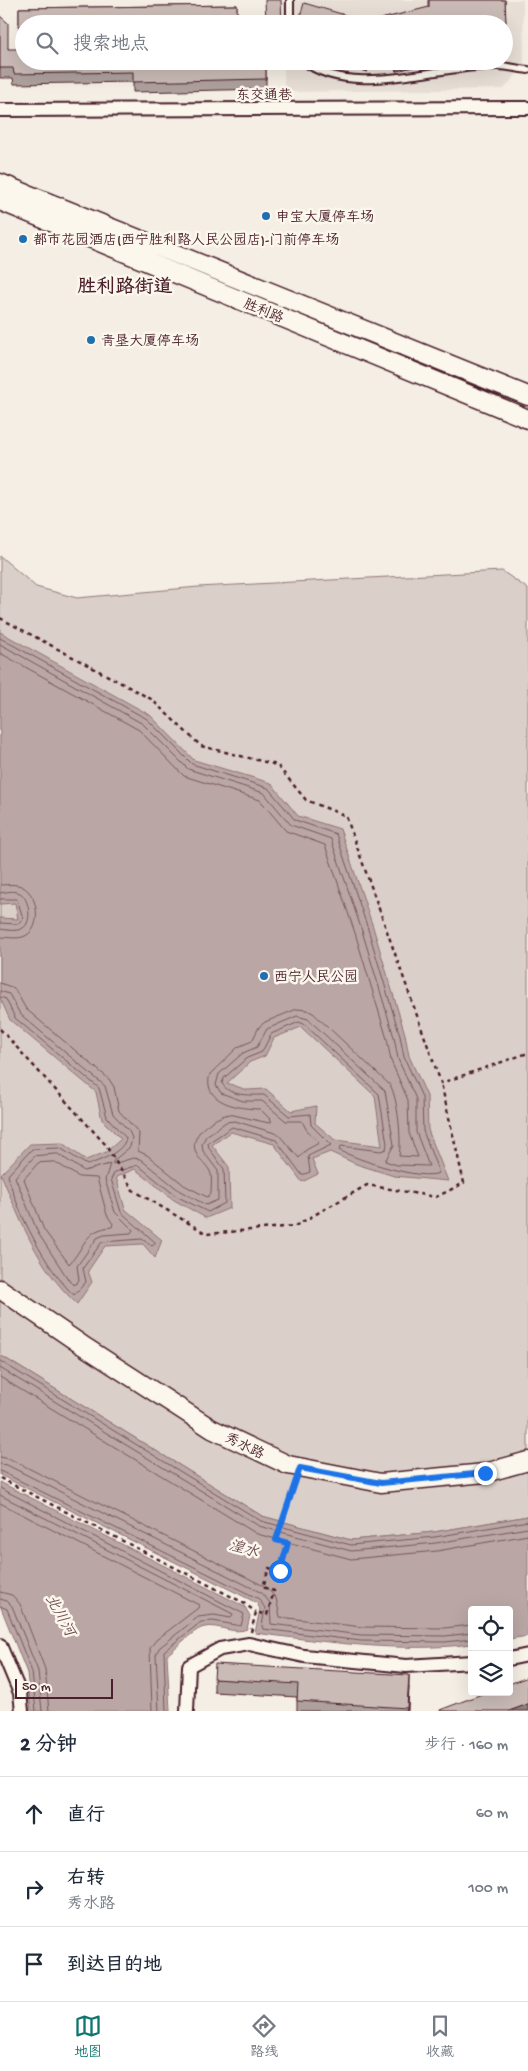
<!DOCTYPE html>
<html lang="zh">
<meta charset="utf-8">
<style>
body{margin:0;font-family:"Gochi Hand","LXGW WenKai TC",sans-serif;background:#f2f2f3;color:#1f2937}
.controls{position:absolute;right:15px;bottom:15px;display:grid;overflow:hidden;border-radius:5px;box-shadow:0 5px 20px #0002}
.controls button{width:45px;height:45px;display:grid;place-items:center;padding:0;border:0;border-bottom:1px solid #e0e1e3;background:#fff;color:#1f2937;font:25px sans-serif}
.scale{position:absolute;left:15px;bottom:12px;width:98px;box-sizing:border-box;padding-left:5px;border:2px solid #4a1f2b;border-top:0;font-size:14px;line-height:18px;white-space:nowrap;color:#4a1f2b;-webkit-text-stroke:4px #fbf7ec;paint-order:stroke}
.stop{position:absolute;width:15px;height:15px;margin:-11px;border:4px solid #1a73e8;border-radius:50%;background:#fff}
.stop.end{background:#1a73e8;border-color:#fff;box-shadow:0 1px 5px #0008}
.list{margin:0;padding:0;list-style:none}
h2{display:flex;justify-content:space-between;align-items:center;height:65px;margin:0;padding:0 20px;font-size:21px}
h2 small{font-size:16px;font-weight:400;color:#747a83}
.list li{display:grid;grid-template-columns:32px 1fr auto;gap:15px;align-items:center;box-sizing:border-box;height:75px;padding:0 20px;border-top:1px solid #e0e1e3}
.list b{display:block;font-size:19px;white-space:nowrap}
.list p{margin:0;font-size:16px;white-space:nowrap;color:#747a83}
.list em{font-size:16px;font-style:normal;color:#747a83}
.icon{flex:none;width:28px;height:28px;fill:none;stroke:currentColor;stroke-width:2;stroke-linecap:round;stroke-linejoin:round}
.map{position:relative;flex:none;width:528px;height:1711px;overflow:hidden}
.search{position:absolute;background:#fff;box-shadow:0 5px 20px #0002;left:15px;right:15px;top:15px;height:55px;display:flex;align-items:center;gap:12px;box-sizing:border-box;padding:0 18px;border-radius:28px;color:#747a83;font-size:19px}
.sheet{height:290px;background:#fff}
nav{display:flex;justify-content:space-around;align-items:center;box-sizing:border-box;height:70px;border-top:1px solid #e0e1e3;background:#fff;font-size:14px;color:#747a83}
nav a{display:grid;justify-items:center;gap:2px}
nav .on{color:#0f766e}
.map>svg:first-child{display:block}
.built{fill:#e7dfd6}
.green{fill:#dbd0c9;stroke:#92787a}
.water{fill:#baa7a5;stroke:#8d7174;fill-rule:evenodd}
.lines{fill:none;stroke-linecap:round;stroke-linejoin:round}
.shore{stroke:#77555c;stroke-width:1}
.lane-casing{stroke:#4a1f2b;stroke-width:10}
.street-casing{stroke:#4a1f2b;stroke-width:16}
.secondary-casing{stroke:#4a1f2b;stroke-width:21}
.path{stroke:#4a1f2b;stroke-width:2.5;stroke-dasharray:4 4;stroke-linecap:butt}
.lane{stroke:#fbf7ec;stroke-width:6}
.street{stroke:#fbf7ec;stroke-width:12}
.secondary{stroke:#fbf7ec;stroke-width:18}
.wall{fill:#aea19d;stroke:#4a1f2b}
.shaded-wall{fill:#8d837f;stroke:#4a1f2b}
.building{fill:#cabbb6;stroke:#4a1f2b}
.route{stroke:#1a73e8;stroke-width:6}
.poi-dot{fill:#1f6fb2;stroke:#fbf7ec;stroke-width:2}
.labels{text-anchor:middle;stroke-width:5;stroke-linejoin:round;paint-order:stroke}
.street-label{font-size:14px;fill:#4a1f2b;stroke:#fbf7ec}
.poi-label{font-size:14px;fill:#4a1f2b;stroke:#fbf7ec;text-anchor:start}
.water-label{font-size:15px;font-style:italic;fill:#714f56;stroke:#fbf7ec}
.district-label{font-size:19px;font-weight:bold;fill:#4a1f2b;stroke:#fbf7ec}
</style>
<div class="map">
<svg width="528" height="1711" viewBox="0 0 528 1711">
<rect width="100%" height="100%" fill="#f4eee4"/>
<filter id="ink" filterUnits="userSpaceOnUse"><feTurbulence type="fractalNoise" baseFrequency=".02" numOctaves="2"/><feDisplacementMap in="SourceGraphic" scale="10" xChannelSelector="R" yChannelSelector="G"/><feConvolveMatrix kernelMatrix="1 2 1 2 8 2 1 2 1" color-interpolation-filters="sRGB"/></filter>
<g filter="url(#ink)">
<path class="built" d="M283,0H523L524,65L504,89L284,92V61H504V24H283Z"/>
<path class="green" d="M0,556L36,587L77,598L198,587L502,571L528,589V1516L434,1532L351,1540L262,1516L0,1355Z"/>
<path class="water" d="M0,632L150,715L194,760L271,783L298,816L340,829L373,927L405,1034L409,1056L427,1096L428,1130L448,1181L394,1176L356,1164L330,1152L312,1159L318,1174L302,1182L274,1144L231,1132L212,1145L229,1167L230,1208L206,1218L174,1200L135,1169L116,1177L125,1209L162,1240L155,1258L143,1244L105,1246L88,1271L92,1282L77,1304C38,1268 21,1222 1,1174L30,1144L62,1143L86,1160L106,1152L121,1139L102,1120L96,1092L10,1020L0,998V918L18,919L15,903L0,904ZM301,1027L375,1096L382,1146L335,1140L315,1123L316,1106L291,1111L266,1089L247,1090L227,1083L250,1062L265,1056L274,1038Z
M0,1355L262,1516L351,1540L434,1532L528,1516V1636L509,1639V1610H472V1644C400,1653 327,1642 255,1633L260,1609L257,1603L0,1475Z
M0,1482L245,1607L250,1616L247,1629C234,1635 218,1624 205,1627C195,1628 176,1648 167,1655L170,1711H31L27,1673L0,1605Z"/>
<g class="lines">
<path class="shore" d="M0,638L147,719L192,764L268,788L295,820L336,834L368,929L400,1036L404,1057L422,1097L423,1131L439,1173C420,1181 358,1160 339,1150L341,1146L381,1151L386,1149L387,1144L379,1094L304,1024L299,1022L271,1034L262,1052L247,1058L224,1078L222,1083C228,1097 252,1095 264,1095L289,1116L310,1114L311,1125L331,1145L308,1156L310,1172L302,1175L276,1140L232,1127L208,1143L209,1148L224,1169L225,1203L208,1212L176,1196L138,1165L115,1172L111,1179L121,1212L156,1243L152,1246L142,1239L102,1242L83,1268L86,1282L74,1295C47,1271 16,1210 8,1175L32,1149L60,1148L87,1165C99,1161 124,1152 126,1138L107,1117L99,1088L15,1018L6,999L0,997
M0,644L143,724L188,769L264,793L291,825L331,839L362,931L394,1037L398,1059L416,1099V1132L429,1166L397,1165L385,1161L394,1145L385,1091L308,1019L297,1016L267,1029L257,1047L243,1053L219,1074L216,1085L221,1093L243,1101H262L286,1121H302L306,1129L319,1143L306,1150L299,1158L278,1134L235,1121L226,1122L206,1136L202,1144L203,1151L218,1171V1200L206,1205L180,1191L140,1159L133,1158L113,1164V1161L130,1147L132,1138L129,1131L113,1114L105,1086L20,1014L9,994L0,991
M0,653L139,730L184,776L260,800L286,831L325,845L355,933L387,1039L391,1061L408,1100L409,1133L418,1157L399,1156C402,1141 398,1098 390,1085L313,1013L307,1010L297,1009L265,1022L259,1027L252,1041L238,1047L210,1074C201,1103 240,1109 260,1109L272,1121L269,1123L229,1114C212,1118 186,1136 197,1155C201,1161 209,1167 211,1174C212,1180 211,1188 211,1194L207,1197L184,1185L147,1155L138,1151L139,1133L119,1111L114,1087L109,1079L26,1009L14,988L0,983
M0,885C8,885 16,883 23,887C38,895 42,926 27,935C19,940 9,937 0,937
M0,893C6,892 14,890 20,893C29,898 33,922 23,928C17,932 7,930 0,929
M0,899H17L23,918L18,924L0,923
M58,1154L84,1171L110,1164L105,1180L115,1212L133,1230L131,1233L104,1235L97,1238L77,1266L79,1280L75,1285L70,1282L38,1233L15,1177L35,1156Z
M55,1162L79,1177L97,1178L107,1215L113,1224L112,1227C84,1229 85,1248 69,1264L44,1230L24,1179L38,1163Z
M0,1361L261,1521L351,1545L435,1537L528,1521
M0,1368L259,1526L351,1551L436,1543L528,1528
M0,1377L257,1534L351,1559L437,1551L528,1535
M0,1457L10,1459L266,1587L276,1598L280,1617L362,1627L444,1628L472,1625
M0,1464L7,1465L262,1593L270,1603L271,1624L361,1635L445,1636L472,1633
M0,1471L259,1599L265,1608L262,1626L263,1629L361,1641L445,1642L472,1639
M0,1488L244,1614L241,1626L213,1621L201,1622L164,1651L166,1711
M0,1495L233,1614L231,1618L214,1615L198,1617L159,1648L156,1655L159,1711
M0,1503L199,1605L198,1608L156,1640L150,1648L152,1711
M0,1592L12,1595L20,1604L45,1669L49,1711
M0,1599L7,1601L12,1606L38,1671L42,1711
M0,1606L7,1609L32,1672L36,1711"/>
<g class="lane-casing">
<path id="lane" d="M290,0V24
M303,61C352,100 440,64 498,66C508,66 518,69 528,70"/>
</g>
<g class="street-casing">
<path id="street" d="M0,110L528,108
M0,1645L20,1693L22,1711
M509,1659L528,1655
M187,1711L189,1666L220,1649L249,1644L304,1656L406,1666L472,1662"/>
</g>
<g class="secondary-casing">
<path id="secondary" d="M0,183L528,396
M0,201L528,419
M0,1289L82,1345L212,1429L288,1465L381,1483L485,1473L528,1461"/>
</g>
<path class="path" d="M0,618L151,699L201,746L277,765L306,800L346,816L441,1083L528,1053
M0,1029L105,1144L133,1190L207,1234L295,1226L367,1185L436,1197L464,1183L441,1083
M0,1478L242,1602L256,1612
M251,1632L256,1612L267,1615L274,1591L263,1587L269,1568L280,1571L288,1543L276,1540L296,1481"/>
<use href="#lane" class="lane"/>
<use href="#street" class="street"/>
<use href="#secondary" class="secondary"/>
</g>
<path class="wall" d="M428,0H505L506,32H504V24H298L369,22L428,8Z
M237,5V24H24V34H19V8Z
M0,16L8,49L24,61H266V89L133,92V82L14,84L13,78H0Z
M349,61H370L367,72L349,67Z
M393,61H417V66L396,71Z
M214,1679L409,1687L408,1711H297V1697L214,1692Z"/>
<path class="shaded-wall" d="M367,61H370L367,72Z
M396,61H417V66L396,71Z
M409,1675V1687L407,1711V1708Z
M528,1704V1711H509Z"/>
<path class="building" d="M265,0H281L282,24H266Z
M429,0H505L506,22L492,24H298L304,3L369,22L429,7Z
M237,5V22L145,24H24V26H19V8Z
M0,16L8,23V49H24V61H266V79L133,82V72L14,74L13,68H0Z
M215,1664L409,1675L407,1708L297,1701L298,1684L214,1679Z
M528,1677V1704L509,1711H440V1710L487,1692H509V1684Z"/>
</g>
<g class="lines" filter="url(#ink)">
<path class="route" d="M280,1571L288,1543L276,1540L300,1468L381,1483L485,1473"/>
</g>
<g class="poi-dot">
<circle cx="266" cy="216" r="5"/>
<circle cx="23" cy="239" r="5"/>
<circle cx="91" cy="340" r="5"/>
<circle cx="264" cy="976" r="5"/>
</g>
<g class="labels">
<g class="street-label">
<text x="264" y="99">东交通巷</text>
<text transform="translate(264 310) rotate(22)" y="5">胜利路</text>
<text transform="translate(245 1445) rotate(26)" y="5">秀水路</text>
</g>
<g class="poi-label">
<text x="276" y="221">申宝大厦停车场</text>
<text x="33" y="244">都市花园酒店(西宁胜利路人民公园店)-门前停车场</text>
<text x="101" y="345">青垦大厦停车场</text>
<text x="274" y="981">西宁人民公园</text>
</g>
<g class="water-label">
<text transform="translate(244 1548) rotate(16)" y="5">湟水</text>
<text transform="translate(61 1615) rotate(61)" y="5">北川河</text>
</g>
<g class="district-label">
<text x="125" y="292">胜利路街道</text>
</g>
</g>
</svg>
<div class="controls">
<button><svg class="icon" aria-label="locate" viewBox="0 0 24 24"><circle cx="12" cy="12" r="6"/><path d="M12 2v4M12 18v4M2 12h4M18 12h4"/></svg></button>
<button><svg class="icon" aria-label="layers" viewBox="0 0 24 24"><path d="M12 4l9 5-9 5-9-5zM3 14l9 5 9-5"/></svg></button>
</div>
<div class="scale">50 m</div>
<div class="stop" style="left:280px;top:1571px"></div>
<div class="stop end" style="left:485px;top:1473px"></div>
<div class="search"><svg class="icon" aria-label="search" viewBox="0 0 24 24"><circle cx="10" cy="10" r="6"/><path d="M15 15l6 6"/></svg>搜索地点</div>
</div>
<section class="sheet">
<h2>2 分钟<small>步行 · 160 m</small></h2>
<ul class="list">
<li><svg class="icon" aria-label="ahead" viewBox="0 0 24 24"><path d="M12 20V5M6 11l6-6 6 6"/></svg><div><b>直行</b></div><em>60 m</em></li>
<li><svg class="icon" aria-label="right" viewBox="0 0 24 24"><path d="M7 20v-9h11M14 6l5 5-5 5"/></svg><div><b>右转</b><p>秀水路</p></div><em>100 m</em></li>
<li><svg class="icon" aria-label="arrive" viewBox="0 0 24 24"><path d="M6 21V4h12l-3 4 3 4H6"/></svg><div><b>到达目的地</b></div></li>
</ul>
</section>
<nav>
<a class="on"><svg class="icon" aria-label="map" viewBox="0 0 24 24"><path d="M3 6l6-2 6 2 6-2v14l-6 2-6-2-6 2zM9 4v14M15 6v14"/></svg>地图</a>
<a><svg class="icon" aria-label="directions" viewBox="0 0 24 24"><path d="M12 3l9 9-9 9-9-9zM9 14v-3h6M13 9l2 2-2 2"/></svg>路线</a>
<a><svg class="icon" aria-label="saved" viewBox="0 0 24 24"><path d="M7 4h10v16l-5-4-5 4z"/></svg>收藏</a>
</nav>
